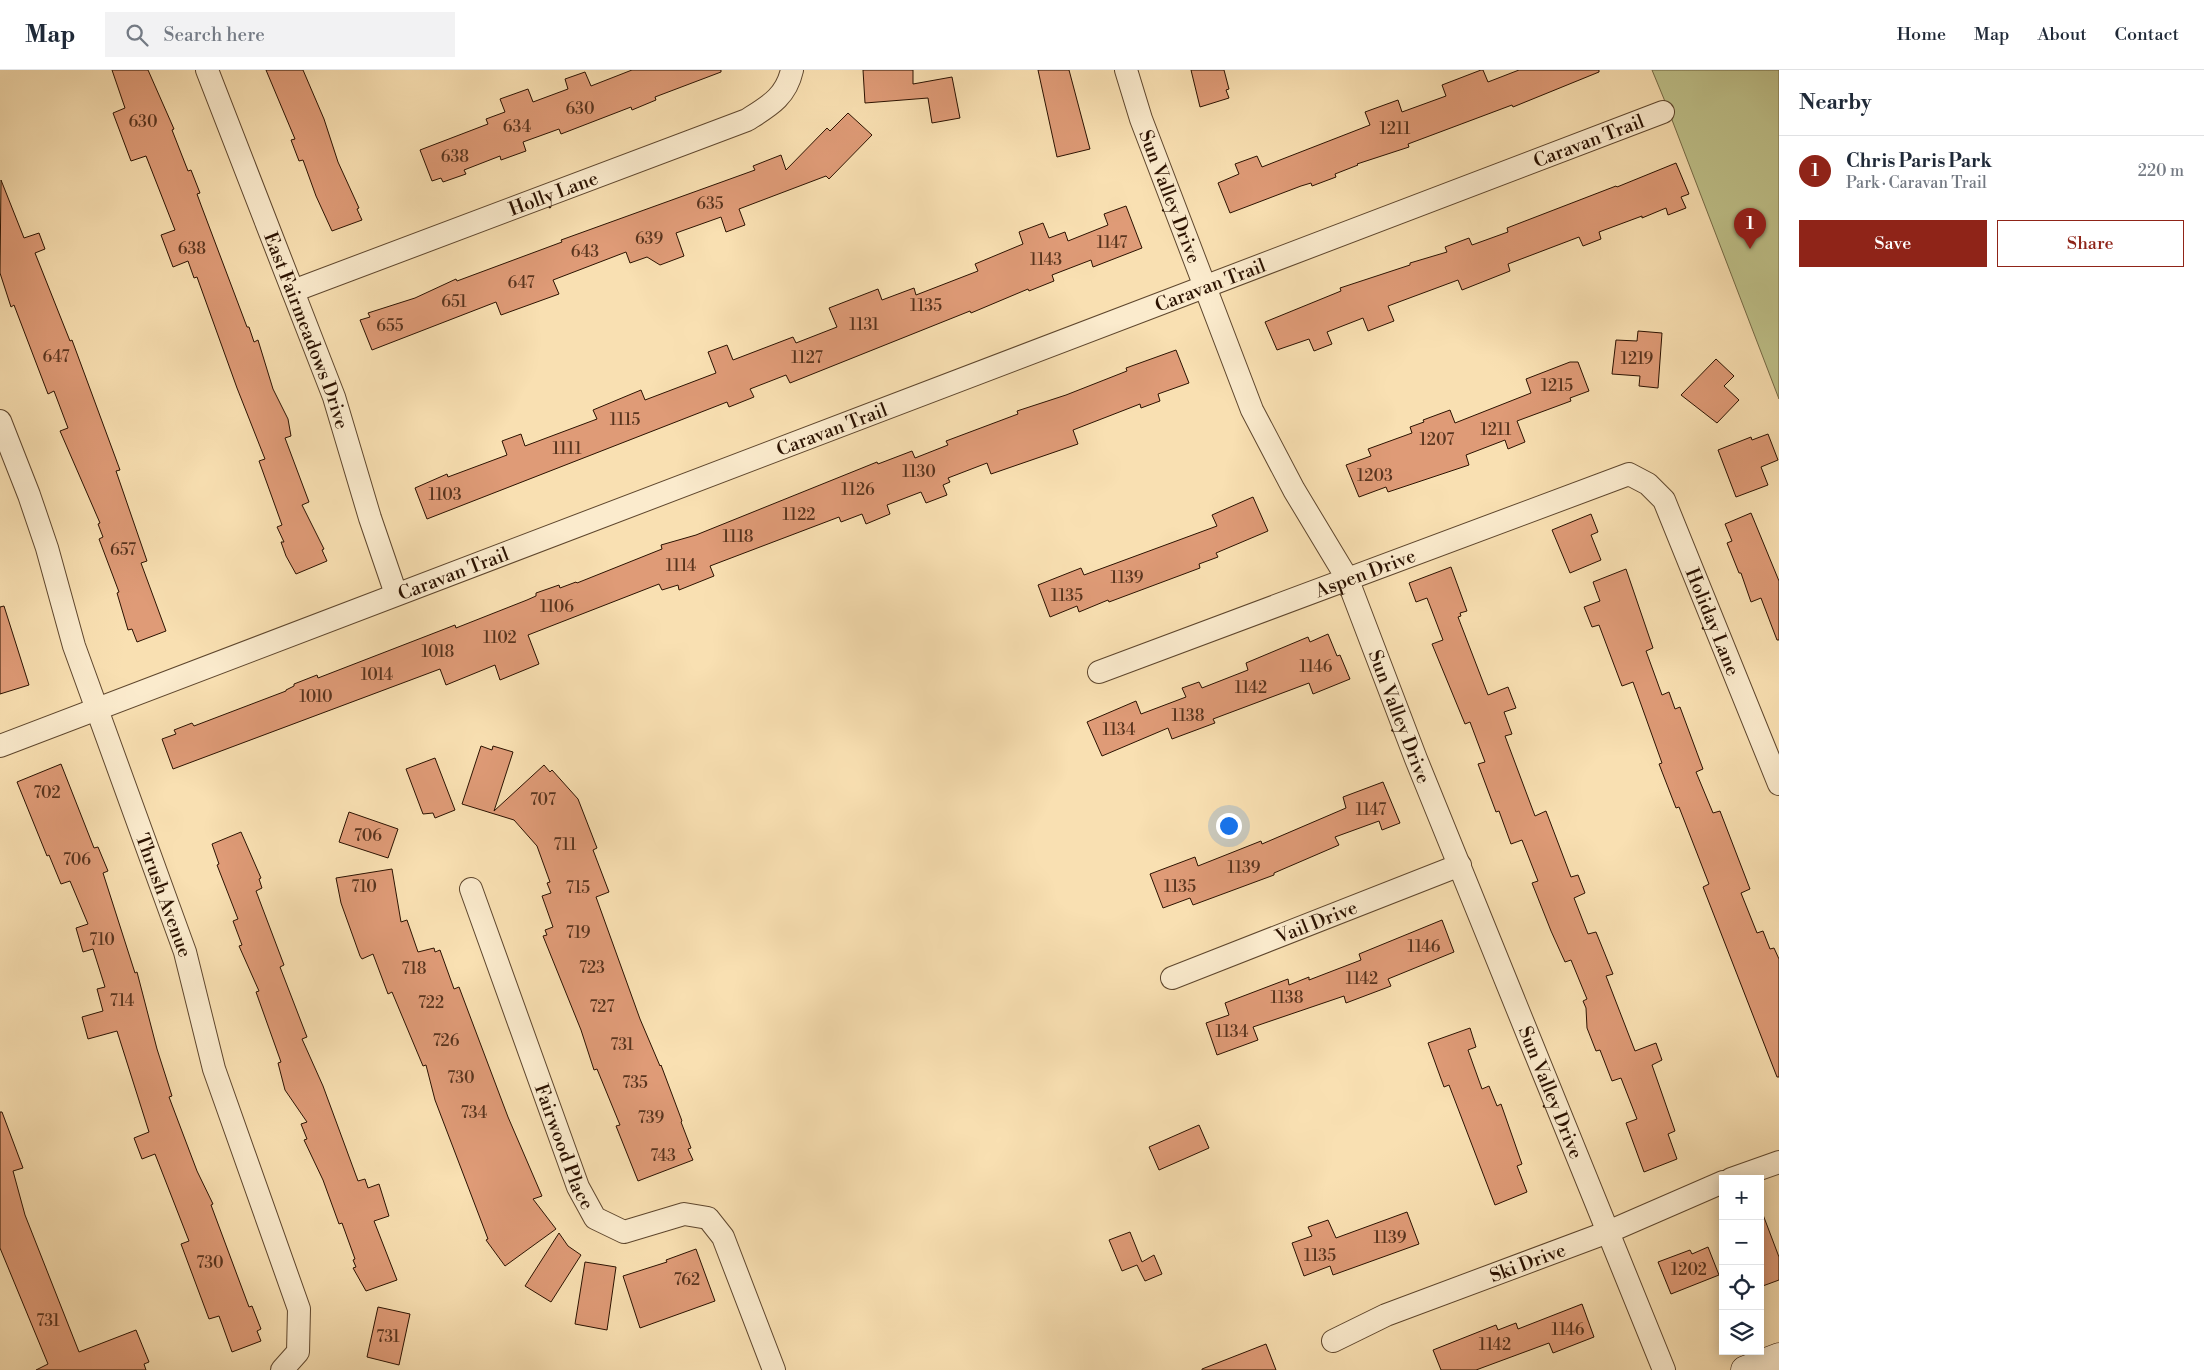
<!DOCTYPE html>
<meta charset="utf-8">
<style>
body{margin:0;font-family:"Libre Bodoni",serif;background:#f2f2f3;color:#1f2937}
.controls{position:absolute;right:15px;bottom:15px;display:grid;overflow:hidden;border-radius:0px;box-shadow:0 2px 12px #0003}
.controls button{width:45px;height:45px;display:grid;place-items:center;padding:0;border:0;border-bottom:1px solid #e0e1e3;background:#fff;color:#1f2937;font:25px sans-serif}
.you{position:absolute;left:1228px;top:755px;width:18px;height:18px;margin:-12px;border:4px solid #fff;border-radius:50%;background:#1a73e8;box-shadow:0 0 0 8px #1a73e833}
.badge{display:grid;place-items:center;width:32px;height:32px;border-radius:50%;background:#8f2418;color:#fff;font-size:16px;font-weight:700}
.pin{position:absolute;translate:-50% -41px;filter:drop-shadow(0 1px 2px #0008)}
.pin::after{content:'';position:absolute;top:26px;width:18px;height:15px;background:inherit;clip-path:polygon(0 0,100% 0,50% 100%)}
.list{margin:0;padding:0;list-style:none}
h2{display:flex;justify-content:space-between;align-items:center;height:65px;margin:0;padding:0 20px;font-size:21px}
h2 small{font-size:16px;font-weight:400;color:#747a83}
.list li{display:grid;grid-template-columns:32px 1fr auto;gap:15px;align-items:center;box-sizing:border-box;height:70px;padding:0 20px;border-top:1px solid #e0e1e3}
.list b{display:block;font-size:19px;white-space:nowrap}
.list p{margin:0;font-size:16px;white-space:nowrap;color:#747a83}
.list em{font-size:16px;font-style:normal;color:#747a83}
.actions{display:flex;gap:10px;padding:15px 20px}
.actions a{flex:1;padding:11px 0;border:1px solid #8f2418;border-radius:0px;text-align:center;font-size:18px;color:#8f2418}
.actions .main{background:#8f2418;color:#fff}
.icon{flex:none;width:28px;height:28px;fill:none;stroke:currentColor;stroke-width:2;stroke-linecap:round;stroke-linejoin:round}
.map{position:relative;flex:none;width:1779px;height:1300px;overflow:hidden}
header{display:flex;align-items:center;gap:30px;box-sizing:border-box;height:70px;padding:0 25px;background:#fff;border-bottom:1px solid #e0e1e3}
header strong{font-size:24px}
nav{display:flex;gap:28px;margin-inline-start:auto;font-size:18px}
.search{width:350px;height:45px;background:#f2f2f3;display:flex;align-items:center;gap:12px;box-sizing:border-box;padding:0 18px;border-radius:0px;color:#747a83;font-size:19px}
main{display:flex}
aside{flex:1;background:#fff}
.map>svg:first-child{display:block}
.green{fill:#bfc28b;stroke:#756a46}
.building{fill:#df9b77;stroke:#2b1201}
.lines{fill:none;stroke-linecap:round;stroke-linejoin:round}
.minor-casing{stroke:#5e462d;stroke-width:24}
.secondary-casing{stroke:#2b1201;stroke-width:29}
.minor{stroke:#fbebcd;stroke-width:22}
.secondary{stroke:#fbebcd;stroke-width:28}
.labels{text-anchor:middle;stroke-width:5;stroke-linejoin:round;paint-order:stroke}
.number-label{font-size:16px;fill:#58341e}
.street-label{font-size:19px;fill:#2b1201;stroke:#fbebcd}
</style>
<header>
<strong>Map</strong>
<div class="search"><svg class="icon" aria-label="search" viewBox="0 0 24 24"><circle cx="10" cy="10" r="6"/><path d="M15 15l6 6"/></svg>Search here</div>
<nav><a>Home</a><a>Map</a><a>About</a><a>Contact</a></nav>
</header>
<main>
<div class="map">
<svg width="1779" height="1300" viewBox="0 0 1779 1300">
<rect width="100%" height="100%" fill="#f9e0b2"/>
<filter id="stains"><feTurbulence type="fractalNoise" baseFrequency=".004" numOctaves="4"/><feColorMatrix values="0 0 0 0 .2 0 0 0 0 .09 0 0 0 0 .02 0 0 0 .5 -.17"/></filter>
<radialGradient id="worn" r=".72"><stop offset=".6" stop-color="#630" stop-opacity="0"/><stop offset="1" stop-color="#630" stop-opacity=".3"/></radialGradient>
<path class="green" d="M1652,0H1779V329L1664,29Z"/>
<path class="building" d="M112,0H148L174,59L172,60L188,101L191,100L200,123L197,124L201,135L247,257H249L254,272L258,270L273,319L288,349L291,366L285,368L309,432L302,435L324,479L322,480L327,491L296,504L286,486L281,472H284L277,457L282,455L259,391L265,389L237,318L197,207L194,208L188,191L173,197L161,165L175,160L146,86L131,91L113,43L125,38Z
M266,0H303L324,49L338,92L359,138L357,139L362,150L332,161L316,126L303,90L299,91L291,70L295,69Z
M632,0H721V2L655,27L656,30L632,40L631,37L561,64L559,59L523,72L526,81L501,90L500,86L464,100L466,104L443,112L441,108L432,111L420,80L488,54L486,49L505,42L500,29L528,19L533,32L568,19L565,9L585,2L591,16Z
M863,0H913V14L952,7L960,48L932,53L928,28L865,33Z
M1038,0H1069L1090,79L1057,87Z
M1191,0H1224L1229,19L1226,20L1229,28L1200,37Z
M1481,0H1483L1488,12L1519,0H1599V2L1513,37L1512,35L1408,74L1409,77L1357,94L1358,95L1335,104L1336,107L1312,116L1311,113L1301,116L1230,143L1218,113L1239,104L1235,94L1257,86L1262,97L1370,55L1365,42L1398,30L1402,42L1446,26L1442,15Z
M848,43L872,65L829,109L826,106L739,139L745,155L726,162L721,147L676,163L684,186L660,195L647,187L630,193L626,182L553,210L559,224L501,245L496,232L372,280L360,250L370,247L368,243L415,228L456,209L457,211L562,172L561,170L755,100L753,96L781,85L786,100L827,58L830,61Z
M1676,93L1689,124L1681,127L1686,138L1668,145L1666,138L1642,148V146L1599,162L1601,169L1583,176L1579,167L1508,194L1510,201L1462,220L1458,210L1388,236L1394,251L1368,261L1363,248L1327,262L1332,274L1314,281L1309,269L1277,280L1265,252L1341,221L1340,218L1410,195V193L1447,182L1445,177L1469,168L1472,175L1508,162L1507,158L1616,116L1617,117Z
M1,110L24,168L39,163L45,179L35,183L70,271L72,270L120,400L116,401L147,491L141,493L166,561L137,572L132,559L128,560L117,523L119,522L99,469L103,467L98,454L100,453L60,361L68,358L54,321L48,324L14,235L11,237L0,203Z
M1126,136L1142,178L1093,197L1091,190L1052,205L1054,211L1029,221L1028,219L971,243L970,241L790,313L786,305L750,319L754,327L729,337L727,332L427,449L415,418L447,404L448,407L507,385L502,371L521,364L525,376L597,349L593,340L641,320L645,330L716,303L708,282L727,275L733,290L793,267L796,273L837,257L829,238L878,219L882,230L914,218L916,225L978,201L975,194L1023,174L1019,162L1043,153L1049,168L1065,162L1068,171L1108,155L1104,144Z
M1638,261L1662,263L1658,318L1639,316L1640,306L1612,304L1616,270L1637,271Z
M1176,280L1189,313L1158,324L1160,331L1141,338L1140,334L1073,360L1078,374L991,404L987,393L948,408L950,412L943,415L947,425L926,433L921,422L887,435L890,444L866,454L862,444L841,452L839,447L710,496L714,506L679,520L678,515L662,520L659,514L528,565L539,594L500,610L495,595L446,615L440,599L173,699L162,669L176,664L174,660L192,653L194,656L286,621V620L294,616V614L317,605L318,608L455,555L456,558L527,530L536,526V523L559,515L560,518L576,512L577,513L662,479L661,475L696,465L877,392L878,394L912,381L915,388L948,375L946,371L1018,344L1017,341L1066,325L1127,301L1126,298Z
M1716,289L1734,306L1724,316L1739,330L1717,353L1681,325Z
M1570,292H1578L1589,321L1570,328L1571,331L1517,351L1525,372L1508,379L1505,370L1466,385L1469,395L1388,422L1386,417L1359,427L1346,395L1371,386L1368,379L1412,363L1410,357L1424,352L1423,350L1450,340L1455,353L1531,323L1526,309Z
M1768,364L1778,390L1761,397L1768,415L1736,427L1718,380L1751,367L1752,370Z
M1253,427L1268,461L1216,483L1218,487L1199,494L1200,498L1109,532L1108,530L1079,542L1077,536L1050,547L1038,515L1081,498L1084,505L1217,456L1212,445Z
M1751,443L1779,511V570H1777L1761,528L1751,532L1741,503H1739L1727,473L1732,471L1725,454Z
M1591,444L1598,462L1591,465L1601,490L1570,503L1552,460Z
M1451,497L1467,541L1460,543L1461,546L1458,547L1488,625L1508,617L1516,638L1504,642L1512,664L1505,666L1535,746L1546,741L1571,807L1578,805L1585,823L1574,828L1588,864L1596,862L1613,904L1606,906L1635,981L1656,973L1662,990L1652,995L1675,1061L1668,1064L1677,1089L1644,1102L1626,1053L1637,1049L1621,1008L1612,1011L1600,980L1596,981L1587,958L1586,938L1583,931L1587,929L1571,890L1565,892L1551,861L1532,813L1538,811L1522,770L1511,774L1499,741L1496,742L1478,694L1485,692L1470,652L1465,654L1432,574L1443,570L1427,528L1416,532L1409,513Z
M1626,499L1653,578L1646,581L1662,625L1669,622L1675,639L1680,637L1703,699L1696,702L1713,743L1720,741L1750,819L1741,823L1757,863L1763,861L1770,879L1774,878L1779,889V1007H1777L1703,817L1709,814L1679,737L1676,738L1659,694L1662,693L1633,612L1622,616L1599,555L1592,557L1584,537L1600,531L1593,512Z
M4,536L29,615L0,624V537Z
M1328,564L1337,586L1340,585L1350,609L1313,624L1309,613L1213,649L1215,653L1172,669L1168,658L1102,686L1087,652L1136,631L1141,644L1186,627L1182,618L1199,612L1202,618L1248,600L1246,593L1308,567L1310,572Z
M481,676L492,680L493,676L513,682L494,741L544,695L550,702L552,700L578,729L597,778L593,780L609,822L596,827L640,949L660,996L661,995L682,1051L681,1052L691,1078L688,1079L693,1090L638,1111L616,1056L620,1055L597,999L594,1000L581,960L543,866L547,865L545,860L553,857L542,826L551,823L547,813L550,812L537,776L514,750L462,734Z
M435,688L455,740L435,748L433,743L423,744L406,699Z
M61,694L94,778L98,777L108,801L103,803L135,903L137,902L157,979L172,1026L169,1027L197,1101L213,1134L211,1135L249,1237L252,1236L261,1259L257,1261L261,1271L232,1282L219,1246L209,1249L181,1174L189,1171L155,1084L142,1089L134,1068L149,1062L117,961L88,969L82,947L103,941L97,919L105,917L93,879L83,882L76,858L88,854L70,811L61,814L49,785L47,786L17,712Z
M1383,712L1400,753L1382,760L1379,751L1335,767L1339,775L1274,803V805L1193,835L1190,828L1163,838L1150,804L1195,787L1198,796L1261,771L1262,774L1346,738L1343,727Z
M349,742L398,759L388,788L339,772Z
M241,762L261,808L259,809L262,818L256,821L284,895L280,897L307,967L302,969L323,1016L358,1111L365,1109L368,1118L379,1114L389,1146L374,1151L397,1210L366,1221L353,1198L356,1197L353,1190L355,1189L342,1153L339,1154L323,1110L304,1070L307,1069L301,1054L307,1052L285,1020L278,993L281,992L256,922L259,921L239,876L242,875L233,851L238,849L217,795L219,794L212,774Z
M392,799L401,852L407,850L418,882L434,878L435,882L440,880L454,919L459,917L508,1047L542,1126L533,1129L556,1159L505,1196L486,1170L488,1169L435,1030L426,995L423,996L392,922L388,924L373,884L362,889L360,886L341,833L336,808Z
M1442,850L1454,882L1388,909L1391,916L1346,933L1344,926L1253,957L1258,970L1217,985L1206,953L1229,945L1225,933L1288,909L1289,915L1309,907V910L1361,890L1359,884Z
M1470,958L1476,977L1468,980L1482,1019L1489,1016L1497,1036L1501,1034L1522,1094L1517,1096L1527,1122L1495,1135L1449,1015L1444,1017L1428,973Z
M0,1042H2L23,1098L13,1101L25,1145L79,1282L136,1260L149,1292L144,1294L146,1300H36L48,1294L0,1178Z
M1199,1055L1209,1078L1159,1100L1149,1077Z
M1407,1142L1419,1174L1333,1205L1330,1196L1304,1206L1292,1173L1312,1166L1308,1157L1328,1150L1336,1168Z
M1760,1142H1762L1779,1187V1210L1760,1217Z
M1130,1162L1142,1192L1154,1185L1162,1204L1145,1211L1137,1195L1122,1201L1109,1170Z
M559,1163L568,1176L581,1185L551,1232L525,1216Z
M1708,1177L1719,1205L1671,1224L1658,1192L1690,1180L1692,1184Z
M696,1179L715,1231L640,1258L623,1206L667,1192L666,1190Z
M585,1192L616,1197L607,1260L575,1254Z
M1582,1234L1594,1267L1553,1283L1549,1273L1476,1300H1441L1433,1280L1496,1255L1498,1260L1516,1253L1518,1259Z
M378,1237L410,1244L399,1295L367,1287Z
M1266,1274L1276,1300H1202V1299Z"/>
<g class="lines">
<g class="minor-casing">
<g id="minor">
<path id="s1" d="M207,0L334,327L370,448L396,524"/>
<path id="s2" d="M1126,0L1141,49L1252,340L1294,420L1347,508L1416,689L1664,1300"/>
<path id="s3" d="M293,221L747,50C769,36 786,27 792,0"/>
<path id="s4" d="M0,351L29,425L47,478L74,576L185,882L214,999L299,1239L298,1282L282,1300"/>
<path id="s5" d="M1099,602L1629,404L1648,414L1664,430L1779,714"/>
<path id="s6" d="M0,676L1663,42"/>
<path id="s7" d="M471,819L578,1117L595,1148L624,1162L684,1144L708,1148L723,1167L774,1300"/>
<path id="s8" d="M1172,908L1460,795"/>
<path d="M1731,1109L1779,1092"/>
<path id="s9" d="M1333,1271L1386,1245L1608,1162L1723,1112"/>
</g>
</g>
<g class="secondary-casing">
<path id="secondary" d="M1745,1300L1779,1287"/>
</g>
<use href="#minor" class="minor"/>
<use href="#secondary" class="secondary"/>
</g>
<g class="labels">
<g class="number-label">
<text x="580" y="44">630</text>
<text x="143" y="57">630</text>
<text x="517" y="62">634</text>
<text x="1395" y="64">1211</text>
<text x="455" y="92">638</text>
<text x="710" y="139">635</text>
<text x="649" y="174">639</text>
<text x="1112" y="178">1147</text>
<text x="192" y="184">638</text>
<text x="585" y="187">643</text>
<text x="1046" y="195">1143</text>
<text x="521" y="218">647</text>
<text x="454" y="237">651</text>
<text x="926" y="241">1135</text>
<text x="864" y="260">1131</text>
<text x="390" y="261">655</text>
<text x="56" y="292">647</text>
<text x="807" y="293">1127</text>
<text x="1637" y="294">1219</text>
<text x="1557" y="321">1215</text>
<text x="625" y="355">1115</text>
<text x="1496" y="365">1211</text>
<text x="1437" y="375">1207</text>
<text x="567" y="384">1111</text>
<text x="919" y="407">1130</text>
<text x="1375" y="411">1203</text>
<text x="858" y="425">1126</text>
<text x="445" y="430">1103</text>
<text x="799" y="450">1122</text>
<text x="738" y="472">1118</text>
<text x="123" y="485">657</text>
<text x="681" y="501">1114</text>
<text x="1127" y="513">1139</text>
<text x="1067" y="531">1135</text>
<text x="557" y="542">1106</text>
<text x="500" y="573">1102</text>
<text x="438" y="587">1018</text>
<text x="1316" y="602">1146</text>
<text x="377" y="610">1014</text>
<text x="1251" y="623">1142</text>
<text x="316" y="632">1010</text>
<text x="1188" y="651">1138</text>
<text x="1119" y="665">1134</text>
<text x="47" y="728">702</text>
<text x="543" y="735">707</text>
<text x="1371" y="745">1147</text>
<text x="368" y="771">706</text>
<text x="565" y="780">711</text>
<text x="77" y="795">706</text>
<text x="1244" y="803">1139</text>
<text x="364" y="822">710</text>
<text x="1180" y="822">1135</text>
<text x="578" y="823">715</text>
<text x="578" y="868">719</text>
<text x="102" y="875">710</text>
<text x="1424" y="882">1146</text>
<text x="592" y="903">723</text>
<text x="414" y="904">718</text>
<text x="1362" y="914">1142</text>
<text x="1287" y="933">1138</text>
<text x="122" y="936">714</text>
<text x="431" y="938">722</text>
<text x="602" y="942">727</text>
<text x="1232" y="967">1134</text>
<text x="446" y="976">726</text>
<text x="622" y="980">731</text>
<text x="461" y="1013">730</text>
<text x="635" y="1018">735</text>
<text x="474" y="1048">734</text>
<text x="651" y="1053">739</text>
<text x="663" y="1091">743</text>
<text x="1390" y="1173">1139</text>
<text x="1320" y="1191">1135</text>
<text x="210" y="1198">730</text>
<text x="1689" y="1205">1202</text>
<text x="687" y="1215">762</text>
<text x="48" y="1256">731</text>
<text x="1568" y="1265">1146</text>
<text x="388" y="1272">731</text>
<text x="1495" y="1280">1142</text>
</g>
<g class="street-label">
<text dy="7" stroke="none"><textPath href="#s6" startOffset="1700">Caravan Trail</textPath></text>
<text dy="7" stroke="none"><textPath href="#s3" startOffset="278">Holly Lane</textPath></text>
<text dy="7" stroke="none"><textPath href="#s2" startOffset="134">Sun Valley Drive</textPath></text>
<text dy="7" stroke="none"><textPath href="#s6" startOffset="1295">Caravan Trail</textPath></text>
<text dy="7" stroke="none"><textPath href="#s1" startOffset="279">East Fairmeadows Drive</textPath></text>
<text dy="7" stroke="none"><textPath href="#s6" startOffset="890">Caravan Trail</textPath></text>
<text dy="7" stroke="none"><textPath href="#s6" startOffset="485">Caravan Trail</textPath></text>
<text dy="7" stroke="none"><textPath href="#s5" startOffset="284">Aspen Drive</textPath></text>
<text dy="7" stroke="none"><textPath href="#s5" startOffset="741">Holiday Lane</textPath></text>
<text dy="7" stroke="none"><textPath href="#s2" startOffset="704">Sun Valley Drive</textPath></text>
<text dy="7" stroke="none"><textPath href="#s4" startOffset="502">Thrush Avenue</textPath></text>
<text dy="7" stroke="none"><textPath href="#s8" startOffset="155">Vail Drive</textPath></text>
<text dy="7" stroke="none"><textPath href="#s2" startOffset="1109">Sun Valley Drive</textPath></text>
<text dy="7" stroke="none"><textPath href="#s7" startOffset="274">Fairwood Place</textPath></text>
<text dy="7" stroke="none"><textPath href="#s9" startOffset="210">Ski Drive</textPath></text>
</g>
</g>
<rect width="100%" height="100%" filter="url(#stains)"/>
<rect width="100%" height="100%" fill="url(#worn)"/>
</svg>
<div class="controls">
<button>+</button>
<button>−</button>
<button><svg class="icon" aria-label="locate" viewBox="0 0 24 24"><circle cx="12" cy="12" r="6"/><path d="M12 2v4M12 18v4M2 12h4M18 12h4"/></svg></button>
<button><svg class="icon" aria-label="layers" viewBox="0 0 24 24"><path d="M12 4l9 5-9 5-9-5zM3 14l9 5 9-5"/></svg></button>
</div>
<div class="you"></div>
<div class="pin badge" style="left:1750px;top:179px">1</div>
</div>
<aside>
<h2>Nearby<small></small></h2>
<ul class="list">
<li><span class="badge">1</span><div><b>Chris Paris Park</b><p>Park · Caravan Trail</p></div><em>220 m</em></li>
</ul>
<div class="actions"><a class="main">Save</a><a>Share</a></div>
</aside>
</main>
